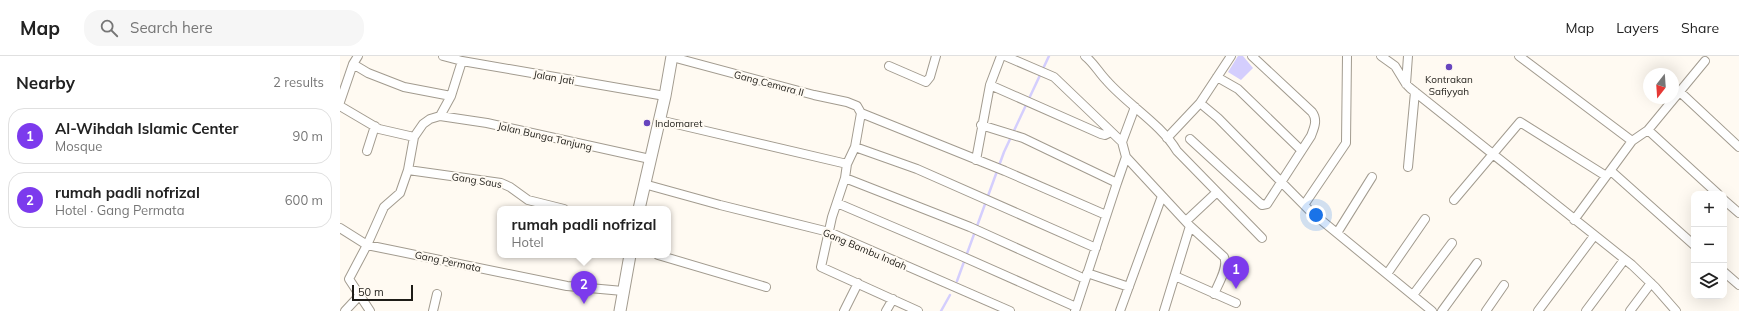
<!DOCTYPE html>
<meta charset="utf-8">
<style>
body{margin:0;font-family:Mulish,sans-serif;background:#f6f6f6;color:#222}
.controls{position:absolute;right:12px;bottom:12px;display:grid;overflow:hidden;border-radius:8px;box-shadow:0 4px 16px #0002}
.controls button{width:36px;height:36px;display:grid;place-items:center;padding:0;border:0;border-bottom:1px solid #e0e0e0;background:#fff;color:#222;font:20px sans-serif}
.compass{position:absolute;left:1303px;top:12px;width:36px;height:36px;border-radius:50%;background:#fff;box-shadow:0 4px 16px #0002;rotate:197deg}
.scale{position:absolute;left:12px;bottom:10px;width:61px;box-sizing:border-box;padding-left:4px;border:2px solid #1e1c17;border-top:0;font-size:11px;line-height:14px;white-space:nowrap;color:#1e1c17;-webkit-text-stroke:3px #fffaf2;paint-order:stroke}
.you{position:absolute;left:976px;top:159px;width:14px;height:14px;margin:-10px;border:3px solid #fff;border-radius:50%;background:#1a73e8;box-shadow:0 0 0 6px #1a73e833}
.badge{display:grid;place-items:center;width:26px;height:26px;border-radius:50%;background:#7c3aed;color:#fff;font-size:13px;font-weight:700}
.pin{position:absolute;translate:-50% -33px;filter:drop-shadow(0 1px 2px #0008)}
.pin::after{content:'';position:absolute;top:21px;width:14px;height:12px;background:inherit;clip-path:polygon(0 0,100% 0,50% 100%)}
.popup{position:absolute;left:157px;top:150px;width:174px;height:52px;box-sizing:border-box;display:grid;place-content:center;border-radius:8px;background:#fff;filter:drop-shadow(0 1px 3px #0005);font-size:13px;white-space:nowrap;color:#767676}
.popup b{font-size:15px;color:#222}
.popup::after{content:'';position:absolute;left:50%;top:100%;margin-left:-8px;border:8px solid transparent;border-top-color:#fff}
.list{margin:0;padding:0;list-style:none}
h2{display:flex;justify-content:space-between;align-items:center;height:52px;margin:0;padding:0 16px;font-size:17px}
h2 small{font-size:13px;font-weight:400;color:#767676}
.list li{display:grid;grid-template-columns:26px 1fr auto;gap:12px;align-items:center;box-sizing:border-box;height:56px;margin:0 8px 8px;padding:0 8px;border:1px solid #e0e0e0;border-radius:16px}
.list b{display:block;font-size:15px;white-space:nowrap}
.list p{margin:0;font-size:13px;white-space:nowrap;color:#767676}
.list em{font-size:13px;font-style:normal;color:#767676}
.icon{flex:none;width:22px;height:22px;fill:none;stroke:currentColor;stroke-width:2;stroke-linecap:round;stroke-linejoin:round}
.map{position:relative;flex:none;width:1399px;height:255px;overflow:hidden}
header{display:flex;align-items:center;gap:24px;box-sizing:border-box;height:56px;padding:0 20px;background:#fff;border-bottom:1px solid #e0e0e0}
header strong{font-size:19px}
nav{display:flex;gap:22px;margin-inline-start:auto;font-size:14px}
.search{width:280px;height:36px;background:#f6f6f6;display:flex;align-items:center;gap:10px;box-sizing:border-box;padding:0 14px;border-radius:16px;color:#767676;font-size:15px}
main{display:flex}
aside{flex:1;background:#fff}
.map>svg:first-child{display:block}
.water{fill:#d4cefd}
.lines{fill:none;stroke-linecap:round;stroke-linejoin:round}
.stream{stroke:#d4cefd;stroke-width:2.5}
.street-casing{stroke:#a29b8f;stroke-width:10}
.secondary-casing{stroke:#a29b8f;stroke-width:13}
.street{stroke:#fff;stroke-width:8}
.secondary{stroke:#fff;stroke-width:11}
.poi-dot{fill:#6745be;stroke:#fffaf2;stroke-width:1.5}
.labels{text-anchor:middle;stroke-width:4;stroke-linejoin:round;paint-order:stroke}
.street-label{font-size:10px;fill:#1e1c17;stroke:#fffaf2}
.poi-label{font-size:10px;fill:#1e1c17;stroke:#fffaf2}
</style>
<header>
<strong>Map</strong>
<div class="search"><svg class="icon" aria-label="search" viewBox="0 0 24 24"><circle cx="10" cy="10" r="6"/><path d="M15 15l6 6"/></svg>Search here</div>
<nav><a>Map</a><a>Layers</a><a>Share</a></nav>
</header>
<main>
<aside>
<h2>Nearby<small>2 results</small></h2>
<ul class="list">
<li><span class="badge">1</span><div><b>Al-Wihdah Islamic Center</b><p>Mosque</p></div><em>90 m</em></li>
<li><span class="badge">2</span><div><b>rumah padli nofrizal</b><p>Hotel · Gang Permata</p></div><em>600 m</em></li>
</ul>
</aside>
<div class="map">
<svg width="1399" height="255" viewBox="0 0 1399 255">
<rect width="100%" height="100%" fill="#fffaf2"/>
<path class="water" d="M898,0H903L913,12L901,24L888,16Z"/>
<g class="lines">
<path class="stream" d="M617,225L664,96L709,0
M601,255L610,239"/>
<g class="street-casing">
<path id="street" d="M18,0L13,8L28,17L64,31L111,40
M103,0L122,5L325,40
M665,0L714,21L782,86
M745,0C754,7 759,17 767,25C788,49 821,68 837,95L922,182
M1041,0L1055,10L1066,28L1070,32L1292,209L1315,231L1336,255
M1179,0L1292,85
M332,1L474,39L507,46L517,50L521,57
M549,10L586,26L590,21L596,0
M877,21L898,33L961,94
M1066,28L1068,0
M650,29L761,78L765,79L771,76
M1340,36L1399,91
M0,46L13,8
M860,47L878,62L970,155L1092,255
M0,50L39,73L74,81
M795,51L782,86L786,101L850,170L884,201C889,211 878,228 874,238
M100,60L111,40L122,5
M319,64L507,108
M641,69L683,82L777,127L735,255
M1308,74L1365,5
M827,82L860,47L891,0
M850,83L922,149L927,148L971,80C974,72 978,64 972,56L912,0
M515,91L577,113L756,192
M27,95L35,70
M636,104L650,29L661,0
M1068,111L1075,36
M68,114L161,127L170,131L188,144L224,153
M1271,115L1354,189
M505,122L630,171L745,223
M777,127L786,101
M304,128L380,149L489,176L670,255
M1114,144L1180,66L1266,120
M1384,144L1399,157
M497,147L619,199L736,251
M964,149L1006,87L1007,0
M1234,164L1292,85L1308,74L1378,138
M846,165L877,136
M0,172L27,189L227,230L283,235
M997,177L1032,121
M318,199L426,231
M1384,216L1399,229
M747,217L789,231
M1047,218L1085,163
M835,220L896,247
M1073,239L1112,187
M5,255L19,240
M30,255L9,223L27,189L44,151L60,137L68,114L74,81L83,68L90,63L100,60L147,67L310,103
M93,255L97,238
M504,255L518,227
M546,255L553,243
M578,255L481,211L492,161L505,122L507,108L515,91L521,57L665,115L766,159
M780,255L822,140
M824,255L850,170
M1102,255L1137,207
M1146,255L1164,229
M1198,255L1254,180
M1246,255L1284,204
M1290,255L1311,227"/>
</g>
<g class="secondary-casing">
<path id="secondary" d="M299,153L325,40L332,0
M280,255L290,199"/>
</g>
<use href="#street" class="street"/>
<use href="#secondary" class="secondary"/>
</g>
<g class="poi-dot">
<circle cx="1109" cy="11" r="4"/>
<circle cx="307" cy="67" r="4"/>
</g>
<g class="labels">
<g class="street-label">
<text transform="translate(214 21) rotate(10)" y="4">Jalan Jati</text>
<text transform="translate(429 27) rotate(15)" y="4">Gang Cemara II</text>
<text transform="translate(205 80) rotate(13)" y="4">Jalan Bunga Tanjung</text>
<text transform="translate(137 124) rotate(9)" y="4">Gang Saus</text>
<text transform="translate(525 193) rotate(23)" y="4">Gang Bambu Indah</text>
<text transform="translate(108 205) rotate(12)" y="4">Gang Permata</text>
</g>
<g class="poi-label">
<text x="1109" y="27">Kontrakan<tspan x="1109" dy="12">Safiyyah</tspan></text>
<text x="315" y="71" text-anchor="start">Indomaret</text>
</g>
</g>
</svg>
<div class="controls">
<button>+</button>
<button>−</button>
<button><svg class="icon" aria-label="layers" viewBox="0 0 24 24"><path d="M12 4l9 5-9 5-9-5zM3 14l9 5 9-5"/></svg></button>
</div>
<svg class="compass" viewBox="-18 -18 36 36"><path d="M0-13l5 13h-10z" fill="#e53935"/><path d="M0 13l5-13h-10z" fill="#767676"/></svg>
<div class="scale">50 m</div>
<div class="you"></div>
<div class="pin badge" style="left:896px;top:233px">1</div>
<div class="pin badge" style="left:244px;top:248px">2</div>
<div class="popup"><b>rumah padli nofrizal</b>Hotel</div>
</div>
</main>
